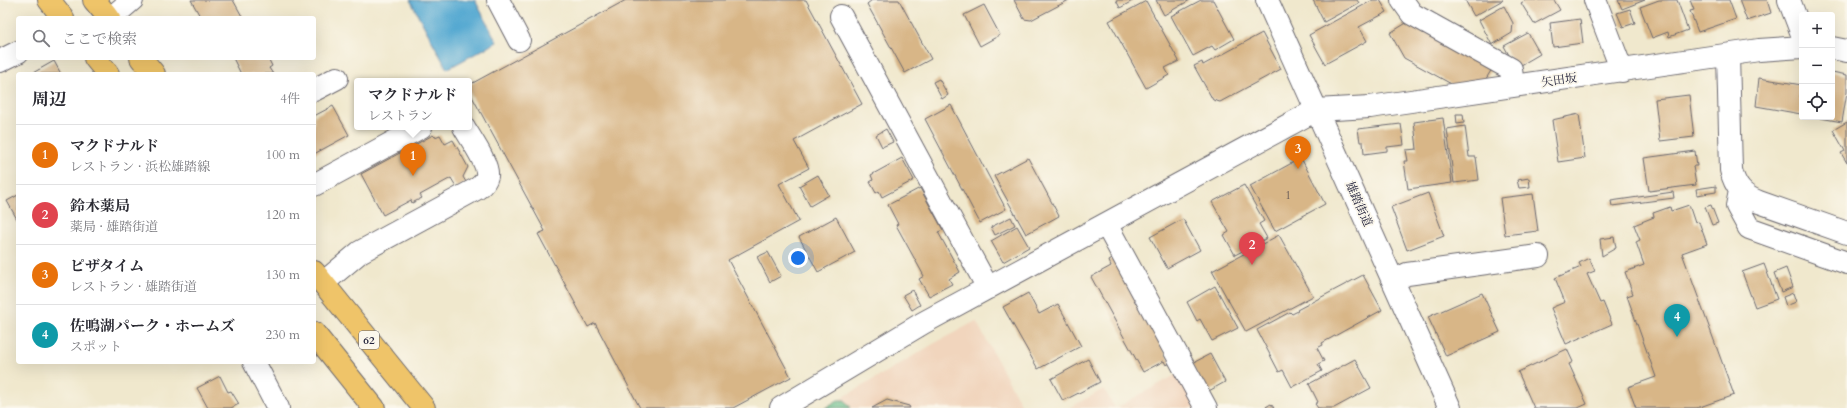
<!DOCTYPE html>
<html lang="ja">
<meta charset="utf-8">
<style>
body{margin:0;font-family:Cardo,"Noto Serif JP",serif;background:#f2f2f3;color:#2b2b33}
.controls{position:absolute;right:12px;top:12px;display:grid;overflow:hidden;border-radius:4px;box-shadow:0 4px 16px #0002}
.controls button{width:36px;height:36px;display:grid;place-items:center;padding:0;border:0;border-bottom:1px solid #e1e1e2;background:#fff;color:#2b2b33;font:20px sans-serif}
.you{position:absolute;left:798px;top:258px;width:14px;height:14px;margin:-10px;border:3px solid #fff;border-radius:50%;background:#1a73e8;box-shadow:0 0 0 6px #1a73e833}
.badge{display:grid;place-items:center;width:26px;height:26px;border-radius:50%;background:#111827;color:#fff;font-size:13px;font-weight:700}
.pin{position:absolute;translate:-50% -33px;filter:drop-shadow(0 1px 2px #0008)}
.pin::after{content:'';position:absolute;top:21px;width:14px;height:12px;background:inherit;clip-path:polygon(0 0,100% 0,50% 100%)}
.popup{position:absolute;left:354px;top:78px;width:118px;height:52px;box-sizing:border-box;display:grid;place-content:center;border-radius:4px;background:#fff;filter:drop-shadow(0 1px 3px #0005);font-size:13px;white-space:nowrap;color:#7c7c81}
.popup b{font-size:15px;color:#2b2b33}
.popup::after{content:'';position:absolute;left:50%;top:100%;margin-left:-8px;border:8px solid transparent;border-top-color:#fff}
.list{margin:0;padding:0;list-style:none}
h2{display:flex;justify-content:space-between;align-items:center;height:52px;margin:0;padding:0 16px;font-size:17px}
h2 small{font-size:13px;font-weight:400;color:#7c7c81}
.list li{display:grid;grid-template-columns:26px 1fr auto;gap:12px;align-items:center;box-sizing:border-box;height:60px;padding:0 16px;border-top:1px solid #e1e1e2}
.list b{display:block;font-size:15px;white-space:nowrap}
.list p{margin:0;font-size:13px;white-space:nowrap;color:#7c7c81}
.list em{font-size:13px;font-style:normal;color:#7c7c81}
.icon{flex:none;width:22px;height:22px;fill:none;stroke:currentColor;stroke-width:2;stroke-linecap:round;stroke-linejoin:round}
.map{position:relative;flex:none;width:1847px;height:408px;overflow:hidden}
.search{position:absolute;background:#fff;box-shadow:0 4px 16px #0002;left:16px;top:16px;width:300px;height:44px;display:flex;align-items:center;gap:10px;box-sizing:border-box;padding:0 14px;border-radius:4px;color:#7c7c81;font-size:15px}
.panel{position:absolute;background:#fff;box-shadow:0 4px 16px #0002;left:16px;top:72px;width:300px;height:292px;border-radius:4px}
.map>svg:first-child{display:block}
.built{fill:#f1d5bd}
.forest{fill:url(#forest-crowns);stroke:#467062}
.water{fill:#55a9d1;stroke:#3c6686}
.building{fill:#d8b687}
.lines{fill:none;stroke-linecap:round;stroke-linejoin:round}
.minor-casing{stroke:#6a676e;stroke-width:24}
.major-casing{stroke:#6a676e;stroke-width:24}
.minor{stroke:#fff;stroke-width:22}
.major{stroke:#efc469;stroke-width:22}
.labels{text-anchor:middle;stroke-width:3.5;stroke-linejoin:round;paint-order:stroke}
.number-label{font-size:10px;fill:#50474e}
.shield{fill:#fbf7ec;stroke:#636270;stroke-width:1}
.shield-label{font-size:11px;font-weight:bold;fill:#22223b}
.street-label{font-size:12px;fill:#22223b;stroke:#fbf7ec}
</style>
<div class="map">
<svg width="1847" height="408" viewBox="0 0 1847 408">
<defs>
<pattern id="forest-crowns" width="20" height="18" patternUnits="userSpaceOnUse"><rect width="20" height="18" fill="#6bbd8a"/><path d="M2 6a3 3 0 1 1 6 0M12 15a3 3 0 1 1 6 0" fill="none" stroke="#589972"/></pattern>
</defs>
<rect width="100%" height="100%" fill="#fbf7ec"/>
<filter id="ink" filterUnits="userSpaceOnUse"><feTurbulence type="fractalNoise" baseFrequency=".025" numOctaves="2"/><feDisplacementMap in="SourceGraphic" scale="8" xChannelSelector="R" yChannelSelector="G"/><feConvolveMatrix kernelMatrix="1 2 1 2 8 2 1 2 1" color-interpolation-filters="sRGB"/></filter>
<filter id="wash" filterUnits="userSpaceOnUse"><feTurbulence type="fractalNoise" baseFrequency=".012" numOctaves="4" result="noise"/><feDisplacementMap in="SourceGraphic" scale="16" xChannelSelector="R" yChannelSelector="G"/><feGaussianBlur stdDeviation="0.9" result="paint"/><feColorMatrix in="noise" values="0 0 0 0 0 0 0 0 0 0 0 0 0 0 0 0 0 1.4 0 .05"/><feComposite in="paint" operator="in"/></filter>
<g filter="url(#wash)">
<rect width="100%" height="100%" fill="#f0e8cd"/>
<path class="built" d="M976,321L1023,408H825L935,343Z
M1179,373L1198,408H1116Z
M1104,389L1115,408H1069Z"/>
<path class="forest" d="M838,400H845L851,408H825Z"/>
<path class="water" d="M410,0H475L497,42L447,69Z"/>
<g id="blocks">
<path class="building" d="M191,0H233L243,18H201Z
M626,0H806L862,104L794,141L809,168L779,184L799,221L728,260L791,377L733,408H640L595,323L588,327L538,234L545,231L469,91V85Z
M872,0H899L931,59L905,73L867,4Z
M1014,0H1069L1031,20L1024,19Z
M1116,0H1134L1120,8Z
M1156,0H1190L1164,15Z
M1201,0H1213L1234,39L1215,50L1212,46L1193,56L1171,16Z
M1313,0H1357L1359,3L1324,22Z
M1373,0H1380L1387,12L1359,27L1367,41L1325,64L1309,35Z
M1465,0H1503L1474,16Z
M1526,0H1554L1560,10L1534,24L1521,3Z
M1618,0H1645L1622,9Z
M1659,0H1677L1688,30L1669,37L1668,32L1652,38L1640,7Z
M1690,0H1729L1736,19L1698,32L1690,11L1694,10Z
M1739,0H1767L1771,13L1747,21Z
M1146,1L1179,61L1165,68L1169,75L1146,88L1109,21Z
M984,5L1000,35L980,46L964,15Z
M1504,6L1513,23L1512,33L1492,45L1479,20Z
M1630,9L1635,23L1623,27L1617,13Z
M1580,19L1583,43L1553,47L1550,23Z
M1408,22L1492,69L1484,82L1455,86L1404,58L1390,33Z
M1262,33L1281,69L1220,102L1213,100L1194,66L1202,62L1203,65Z
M1528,33L1540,54L1516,68L1504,46Z
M233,58H268L272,66L269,68L273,74H241Z
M54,61L61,74H31Z
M1832,72L1847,75V92L1842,122L1820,118L1832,117Z
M1759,78L1802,85L1800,97L1802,98L1801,114L1756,106Z
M939,79L948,95L942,99L933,82Z
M1689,95L1694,137L1660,141L1655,99Z
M951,105L1006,209L980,223L925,119Z
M333,106L349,135L314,154V116Z
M1456,114H1463L1464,123L1457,124Z
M1579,114L1585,158L1558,162L1552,120Z
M1443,118L1452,183L1408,189L1404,161H1408L1406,150L1417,149L1414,122Z
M1847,122V163L1841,153L1845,151L1833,130Z
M1401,124L1404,145L1387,147V151L1364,154L1363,142H1360L1358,129Z
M1465,126L1469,157H1476L1479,180L1454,183L1447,129Z
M886,129L893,142L882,147L876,135Z
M433,135L435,137L440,135L445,144L453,140L468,167L463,177L466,182L457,188L451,178L420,195L422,198L412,203L411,200L383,215L361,174Z
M1695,151L1697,166H1693L1696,185L1649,191L1644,158Z
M902,158L914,180L882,197L879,191L876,193L870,182L873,180L871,175Z
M1028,158L1059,216L1026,234L994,176Z
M1301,158L1325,204L1275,231L1250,186Z
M818,175L829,195L810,206L799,186Z
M1529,178L1530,187L1519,188L1517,180Z
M1244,185L1264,221L1259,224L1267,238L1235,255L1224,235L1229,232L1212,202Z
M1716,186V192L1697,195L1696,189Z
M920,188L943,230L938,232L960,272L949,279L952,284L929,296L919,279L924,276L896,225L898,224L888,205Z
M1673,192L1674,198L1612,206L1611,201Z
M1428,193L1444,236L1407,250L1391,207Z
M1533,194L1538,231L1505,235L1500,198Z
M18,195V221L7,201Z
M1689,205L1695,223L1699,222L1707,244L1682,253L1734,395L1697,408H1636L1628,387L1656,377L1627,296L1633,294L1625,272L1644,265L1636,242L1640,240L1634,225L1654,217L1653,213L1670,207L1671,211Z
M1711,205L1718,223L1712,225L1705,207Z
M836,217L855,252L818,272L799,237Z
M1011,217L1015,225L995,235L991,227Z
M1183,219L1200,250L1167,268L1150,237Z
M1017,226L1029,247L1003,262L991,241Z
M1279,235L1313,296L1246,332L1212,271Z
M1614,237L1616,248L1602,256L1600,239Z
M768,252L781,276L770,282L757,257Z
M1114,258L1171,363L1166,365L1164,361L1143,372L1091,277L1111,266L1109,261Z
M1589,258L1595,271L1587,274L1600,303L1603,302L1612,324L1566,344L1551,308L1565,302L1555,278L1581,267L1579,263Z
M1764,264L1777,299L1755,307L1742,272Z
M1786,268L1793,287L1781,292L1774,273Z
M1363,275L1382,310L1322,343L1323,345L1317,348L1324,361L1318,364L1322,371L1292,387L1283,370L1279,372L1257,330L1290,312L1292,314L1298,311L1297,310Z
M1215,286L1238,328L1212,341L1200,319L1197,321L1187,302Z
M912,290L920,305L912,310L903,295Z
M1028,293L1039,314L1058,304L1081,346L1038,369L1003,307Z
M1482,293L1500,332L1446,356L1428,317Z
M1793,293L1796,302L1786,306L1783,297Z
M1567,349L1573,362L1569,364L1587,404L1578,408H1534L1518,372Z
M1210,354L1225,382L1207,392L1191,364Z
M1088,359L1100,382L1063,401L1051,379Z
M1355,359L1371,388L1334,408H1318L1315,404L1318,402L1309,384Z
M220,376L228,392L231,391L239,404L231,408H208L197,388Z
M887,400L909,406L910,408H872Z
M1271,404L1274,408H1264Z"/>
</g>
</g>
<g filter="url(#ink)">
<use href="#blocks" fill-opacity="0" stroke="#6a676e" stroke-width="1"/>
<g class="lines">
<g class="minor-casing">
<path id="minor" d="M498,0L519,40
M1267,0L1450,408
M1402,0L1412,14L1511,69L1513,86
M1595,0L1622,71
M1789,0L1802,34
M841,16L988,288
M111,18L132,0
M1832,48L1847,51
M1728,55L1731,170C1735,187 1743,196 1759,202L1847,233
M0,61L18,52
M314,90L337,78
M314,185L421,127
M1740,191L1737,206L1749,228L1847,263
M1106,224L1206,408
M1393,281L1407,274L1538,256
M323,283L360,252L478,188C482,185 486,181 487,176C489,164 470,138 464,127
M254,362L278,408
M781,408L923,323L1316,110L1370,107L1759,50L1802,47"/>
</g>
<g class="major-casing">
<path id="major" d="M49,0L63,18
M94,0L109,18
M95,58L108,74
M141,58L154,74
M314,272L424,408
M314,333L374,408"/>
</g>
<use href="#minor" class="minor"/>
<use href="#major" class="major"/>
</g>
</g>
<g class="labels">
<g class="number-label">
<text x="1288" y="199">1</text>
</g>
<rect class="shield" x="359" y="331" width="20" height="18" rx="3"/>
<g class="shield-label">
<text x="369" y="344">62</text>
</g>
<g class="street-label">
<text transform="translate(1559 80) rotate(-8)" y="4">矢田坂</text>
<text transform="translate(1359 204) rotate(66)" y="4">雄踏街道</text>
</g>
</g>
</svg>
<div class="controls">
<button>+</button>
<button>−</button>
<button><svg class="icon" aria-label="locate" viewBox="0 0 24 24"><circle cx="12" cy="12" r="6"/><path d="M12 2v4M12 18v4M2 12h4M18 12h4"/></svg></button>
</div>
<div class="you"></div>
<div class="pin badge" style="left:413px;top:176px;background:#e8710a">1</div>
<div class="popup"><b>マクドナルド</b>レストラン</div>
<div class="pin badge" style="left:1252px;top:265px;background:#e0444e">2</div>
<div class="pin badge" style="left:1298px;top:169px;background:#e8710a">3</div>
<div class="pin badge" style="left:1677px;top:337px;background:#0f9aa8">4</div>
<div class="search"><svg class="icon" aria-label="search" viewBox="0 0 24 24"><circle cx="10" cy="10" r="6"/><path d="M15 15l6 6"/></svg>ここで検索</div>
<section class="panel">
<h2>周辺<small>4件</small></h2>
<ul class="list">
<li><span class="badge" style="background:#e8710a">1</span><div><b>マクドナルド</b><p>レストラン · 浜松雄踏線</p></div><em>100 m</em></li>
<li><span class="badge" style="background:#e0444e">2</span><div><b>鈴木薬局</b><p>薬局 · 雄踏街道</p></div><em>120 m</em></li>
<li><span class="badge" style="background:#e8710a">3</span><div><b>ピザタイム</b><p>レストラン · 雄踏街道</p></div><em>130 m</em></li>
<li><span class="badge" style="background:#0f9aa8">4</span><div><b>佐鳴湖パーク・ホームズ</b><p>スポット</p></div><em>230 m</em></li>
</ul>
</section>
</div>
